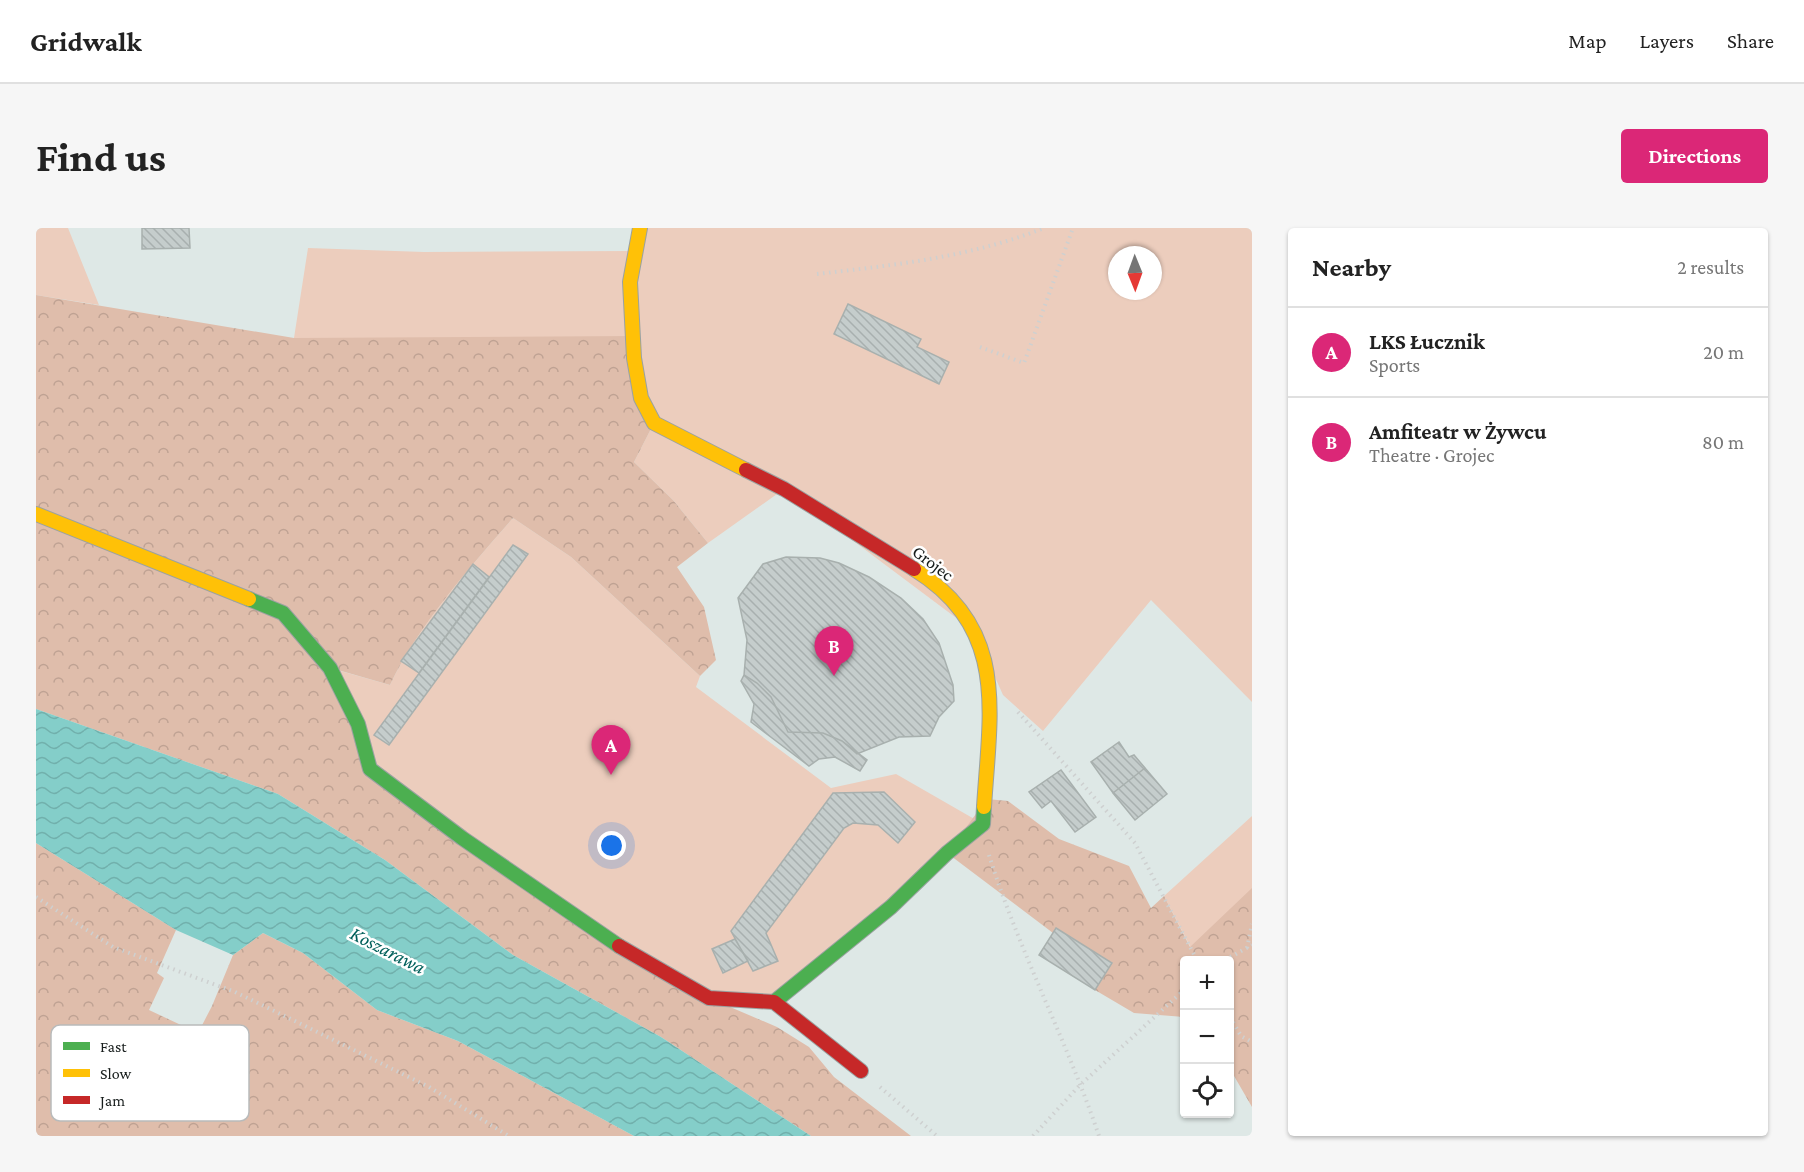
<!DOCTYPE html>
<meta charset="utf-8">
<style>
body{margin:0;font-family:"Crimson Pro",serif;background:#f6f6f6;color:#222}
.controls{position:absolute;right:18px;bottom:18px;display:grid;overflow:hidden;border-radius:6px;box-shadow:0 2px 4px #0004}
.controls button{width:54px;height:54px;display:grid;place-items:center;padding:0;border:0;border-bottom:2px solid #e0e0e0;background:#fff;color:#222;font:30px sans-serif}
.compass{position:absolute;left:1072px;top:18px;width:54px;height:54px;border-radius:50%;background:#fff;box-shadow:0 2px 4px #0004;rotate:179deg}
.you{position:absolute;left:576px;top:618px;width:21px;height:21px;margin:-15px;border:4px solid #fff;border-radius:50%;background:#1a73e8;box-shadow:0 0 0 9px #1a73e833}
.badge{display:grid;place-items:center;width:39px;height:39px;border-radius:50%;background:#db2777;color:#fff;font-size:20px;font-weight:700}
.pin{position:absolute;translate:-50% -50px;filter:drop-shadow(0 2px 3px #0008)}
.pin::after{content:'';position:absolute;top:32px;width:21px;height:18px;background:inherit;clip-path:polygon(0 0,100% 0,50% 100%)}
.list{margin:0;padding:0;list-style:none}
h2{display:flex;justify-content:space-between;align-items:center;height:78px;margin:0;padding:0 24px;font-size:26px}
h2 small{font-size:20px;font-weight:400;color:#767676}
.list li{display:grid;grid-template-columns:39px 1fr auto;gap:18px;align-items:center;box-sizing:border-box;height:90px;padding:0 24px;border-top:2px solid #e0e0e0}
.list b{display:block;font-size:22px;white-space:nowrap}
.list p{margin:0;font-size:20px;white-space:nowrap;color:#767676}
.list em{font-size:20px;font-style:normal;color:#767676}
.icon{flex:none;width:33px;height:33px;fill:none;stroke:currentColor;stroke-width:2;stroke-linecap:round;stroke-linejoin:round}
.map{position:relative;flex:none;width:1216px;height:908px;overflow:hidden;border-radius:6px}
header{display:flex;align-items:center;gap:36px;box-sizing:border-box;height:84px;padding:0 30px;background:#fff;border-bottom:2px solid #e0e0e0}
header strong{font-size:28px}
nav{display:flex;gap:33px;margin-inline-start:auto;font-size:21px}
.intro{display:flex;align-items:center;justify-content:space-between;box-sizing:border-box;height:144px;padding:0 36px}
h1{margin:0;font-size:42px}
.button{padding:15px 27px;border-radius:6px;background:#db2777;color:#fff;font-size:21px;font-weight:700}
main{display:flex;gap:36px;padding:0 36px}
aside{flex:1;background:#fff;border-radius:6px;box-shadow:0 2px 4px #0004}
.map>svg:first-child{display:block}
.green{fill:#eccdbd;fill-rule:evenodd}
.forest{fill:url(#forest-crowns)}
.water{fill:url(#water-waves)}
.building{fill:url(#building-back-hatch);stroke:#a8b0ae;stroke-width:1.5}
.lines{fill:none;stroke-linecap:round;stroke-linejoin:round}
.fast-casing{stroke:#9aa2a1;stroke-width:16}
.slow-casing{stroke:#9aa2a1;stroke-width:16}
.jam-casing{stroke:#9aa2a1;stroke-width:16}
.path{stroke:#ced0d0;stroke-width:4;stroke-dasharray:1.5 4.5;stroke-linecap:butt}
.fast{stroke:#4caf50;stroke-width:14}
.slow{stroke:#ffc107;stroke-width:14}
.jam{stroke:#c62828;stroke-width:14}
.labels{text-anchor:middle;stroke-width:5;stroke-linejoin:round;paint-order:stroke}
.street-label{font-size:18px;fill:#171d1c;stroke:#fff}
.water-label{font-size:20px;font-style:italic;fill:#005f5a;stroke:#fff}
.key{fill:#fff;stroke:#b9bbbb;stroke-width:1.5}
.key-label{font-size:16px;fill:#171d1c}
</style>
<header>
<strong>Gridwalk</strong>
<nav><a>Map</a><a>Layers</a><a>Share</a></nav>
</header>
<div class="intro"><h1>Find us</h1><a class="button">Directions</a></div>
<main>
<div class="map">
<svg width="1216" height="908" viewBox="0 0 1216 908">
<defs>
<pattern id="forest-crowns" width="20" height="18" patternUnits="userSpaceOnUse" patternTransform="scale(1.5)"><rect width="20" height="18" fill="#dfbdab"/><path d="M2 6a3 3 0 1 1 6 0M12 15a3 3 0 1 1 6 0" fill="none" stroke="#bfa293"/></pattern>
<pattern id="water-waves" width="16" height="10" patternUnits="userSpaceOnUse" patternTransform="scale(1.5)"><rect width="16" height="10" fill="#84cec9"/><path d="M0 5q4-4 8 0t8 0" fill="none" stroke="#71b0ac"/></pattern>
<pattern id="building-back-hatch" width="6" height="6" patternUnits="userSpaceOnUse" patternTransform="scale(1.5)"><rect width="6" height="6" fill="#c5cdcc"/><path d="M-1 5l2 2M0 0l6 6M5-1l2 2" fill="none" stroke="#a8b0af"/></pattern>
</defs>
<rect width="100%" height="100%" fill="#dee8e6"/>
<path class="green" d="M0,0H32L63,77L0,67Z
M607,0H1216V474L1115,372L1007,503L967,467L939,404L748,261L672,315L637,272L598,234L618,195L258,110L272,20L388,24L598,23ZM1081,27H1117V63H1081Z
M477,290L535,329L664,448L660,459L795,560L860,546L947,596L738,774L673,770L334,541L294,440L354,457C381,399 434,339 477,290Z
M1216,588V661L1155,720L1128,668Z"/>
<path class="forest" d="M0,67L258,110L597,108L618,195L598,234L637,272L672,315L641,339L668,379L680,432L664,448L535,329L477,290C434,339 381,399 354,457L295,440L335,541L673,770L741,799L773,819L798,849L875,908H775L625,809L477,727L349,632L242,566L0,481Z
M951,571L972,573L1023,611L1093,638L1115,680L1128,668L1154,719L1216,660V879L1194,841V732H1148V789L1098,785L1059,762L1017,705L911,625Z
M0,615L140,702L121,745L128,750L113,782L162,805L176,778L197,727L227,705L267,725L341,782L422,813L598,908H0Z"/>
<path class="water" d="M0,481L242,566L349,632L477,727L625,809L775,908H598L422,813L341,782L267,725L227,705L197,727L140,702L0,615Z"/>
<path class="building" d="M106,0H153L154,20L106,21Z
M812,76L885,111L881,119L913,134L903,156L798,106Z
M477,317L492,326L353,517L338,507Z
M750,329L784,330L803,335L833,349L865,370L887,391L903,415L917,457L918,473L903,489L894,508L863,509L821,526L806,513L787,505L752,504L735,469L721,455L708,447L711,412L702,370L727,336Z
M437,336L453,349L383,445L365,433Z
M708,447L721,455L735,469L752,504L787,505L806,513L831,532L824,543L799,529L783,531L773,538L715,494L718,476L705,453Z
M1083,514L1093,529L1098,527L1109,540L1077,565L1055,534Z
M1109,540L1131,566L1099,592L1077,565Z
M1025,542L1060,589L1039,604L1015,573L1006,580L993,564Z
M848,564L879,594L862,615L842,597L817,595L808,600L730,705L742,733L717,743L695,703L797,565Z
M1020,700L1076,735L1059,762L1003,727Z
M699,711L712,733L687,745L676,721Z"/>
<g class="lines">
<g class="fast-casing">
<path id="fast" d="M213,371L247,385L294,440L322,496L334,541L426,610L583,718
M738,774L855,679L911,625L947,596L948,579"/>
</g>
<g class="slow-casing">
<path id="slow" d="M604,0L594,54L598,130L605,170L618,195L710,242
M0,286L213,371
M878,341C973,400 954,483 948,579"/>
</g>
<g class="jam-casing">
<path id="jam" d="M710,242L748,261L878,341
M583,718L673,770L738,774L825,843"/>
</g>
<path class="path" d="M781,46C859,37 935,29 1008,0
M944,119L988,135L1037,0
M982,484L1099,615L1161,732
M953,627C983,723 1031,813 1063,908
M0,669L77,719L199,764L263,795L393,859L473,908
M1211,720L1216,696
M1189,732L1216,717
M1194,789L1205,808L1216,814
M844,859L901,908
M997,908L1043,858L1148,762"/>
<use href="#fast" class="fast"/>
<use href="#slow" class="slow"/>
<use href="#jam" class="jam"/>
</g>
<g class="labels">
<g class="street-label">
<text transform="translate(897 335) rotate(37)" y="6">Grojec</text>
</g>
<g class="water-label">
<text transform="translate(352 722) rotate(27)" y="7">Koszarawa</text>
</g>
</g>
<rect x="15" y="797" width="198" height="96" rx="9" class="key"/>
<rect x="27" y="814" width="27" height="8" fill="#4caf50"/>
<rect x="27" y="841" width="27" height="8" fill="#ffc107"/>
<rect x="27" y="868" width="27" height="8" fill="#c62828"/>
<g class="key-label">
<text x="64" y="824">Fast</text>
<text x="64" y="851">Slow</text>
<text x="64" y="878">Jam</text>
</g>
</svg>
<div class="controls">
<button>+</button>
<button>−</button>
<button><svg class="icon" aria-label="locate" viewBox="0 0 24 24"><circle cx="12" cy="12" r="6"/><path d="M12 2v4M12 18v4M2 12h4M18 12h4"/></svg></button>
</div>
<svg class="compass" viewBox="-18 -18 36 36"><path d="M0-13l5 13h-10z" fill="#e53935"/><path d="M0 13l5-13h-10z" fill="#767676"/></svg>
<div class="you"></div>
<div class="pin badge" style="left:575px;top:547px">A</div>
<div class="pin badge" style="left:798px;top:448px">B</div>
</div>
<aside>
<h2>Nearby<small>2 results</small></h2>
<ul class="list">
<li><span class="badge">A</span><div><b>LKS Łucznik</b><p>Sports</p></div><em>20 m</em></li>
<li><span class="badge">B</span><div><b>Amfiteatr w Żywcu</b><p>Theatre · Grojec</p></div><em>80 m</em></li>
</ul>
</aside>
</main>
